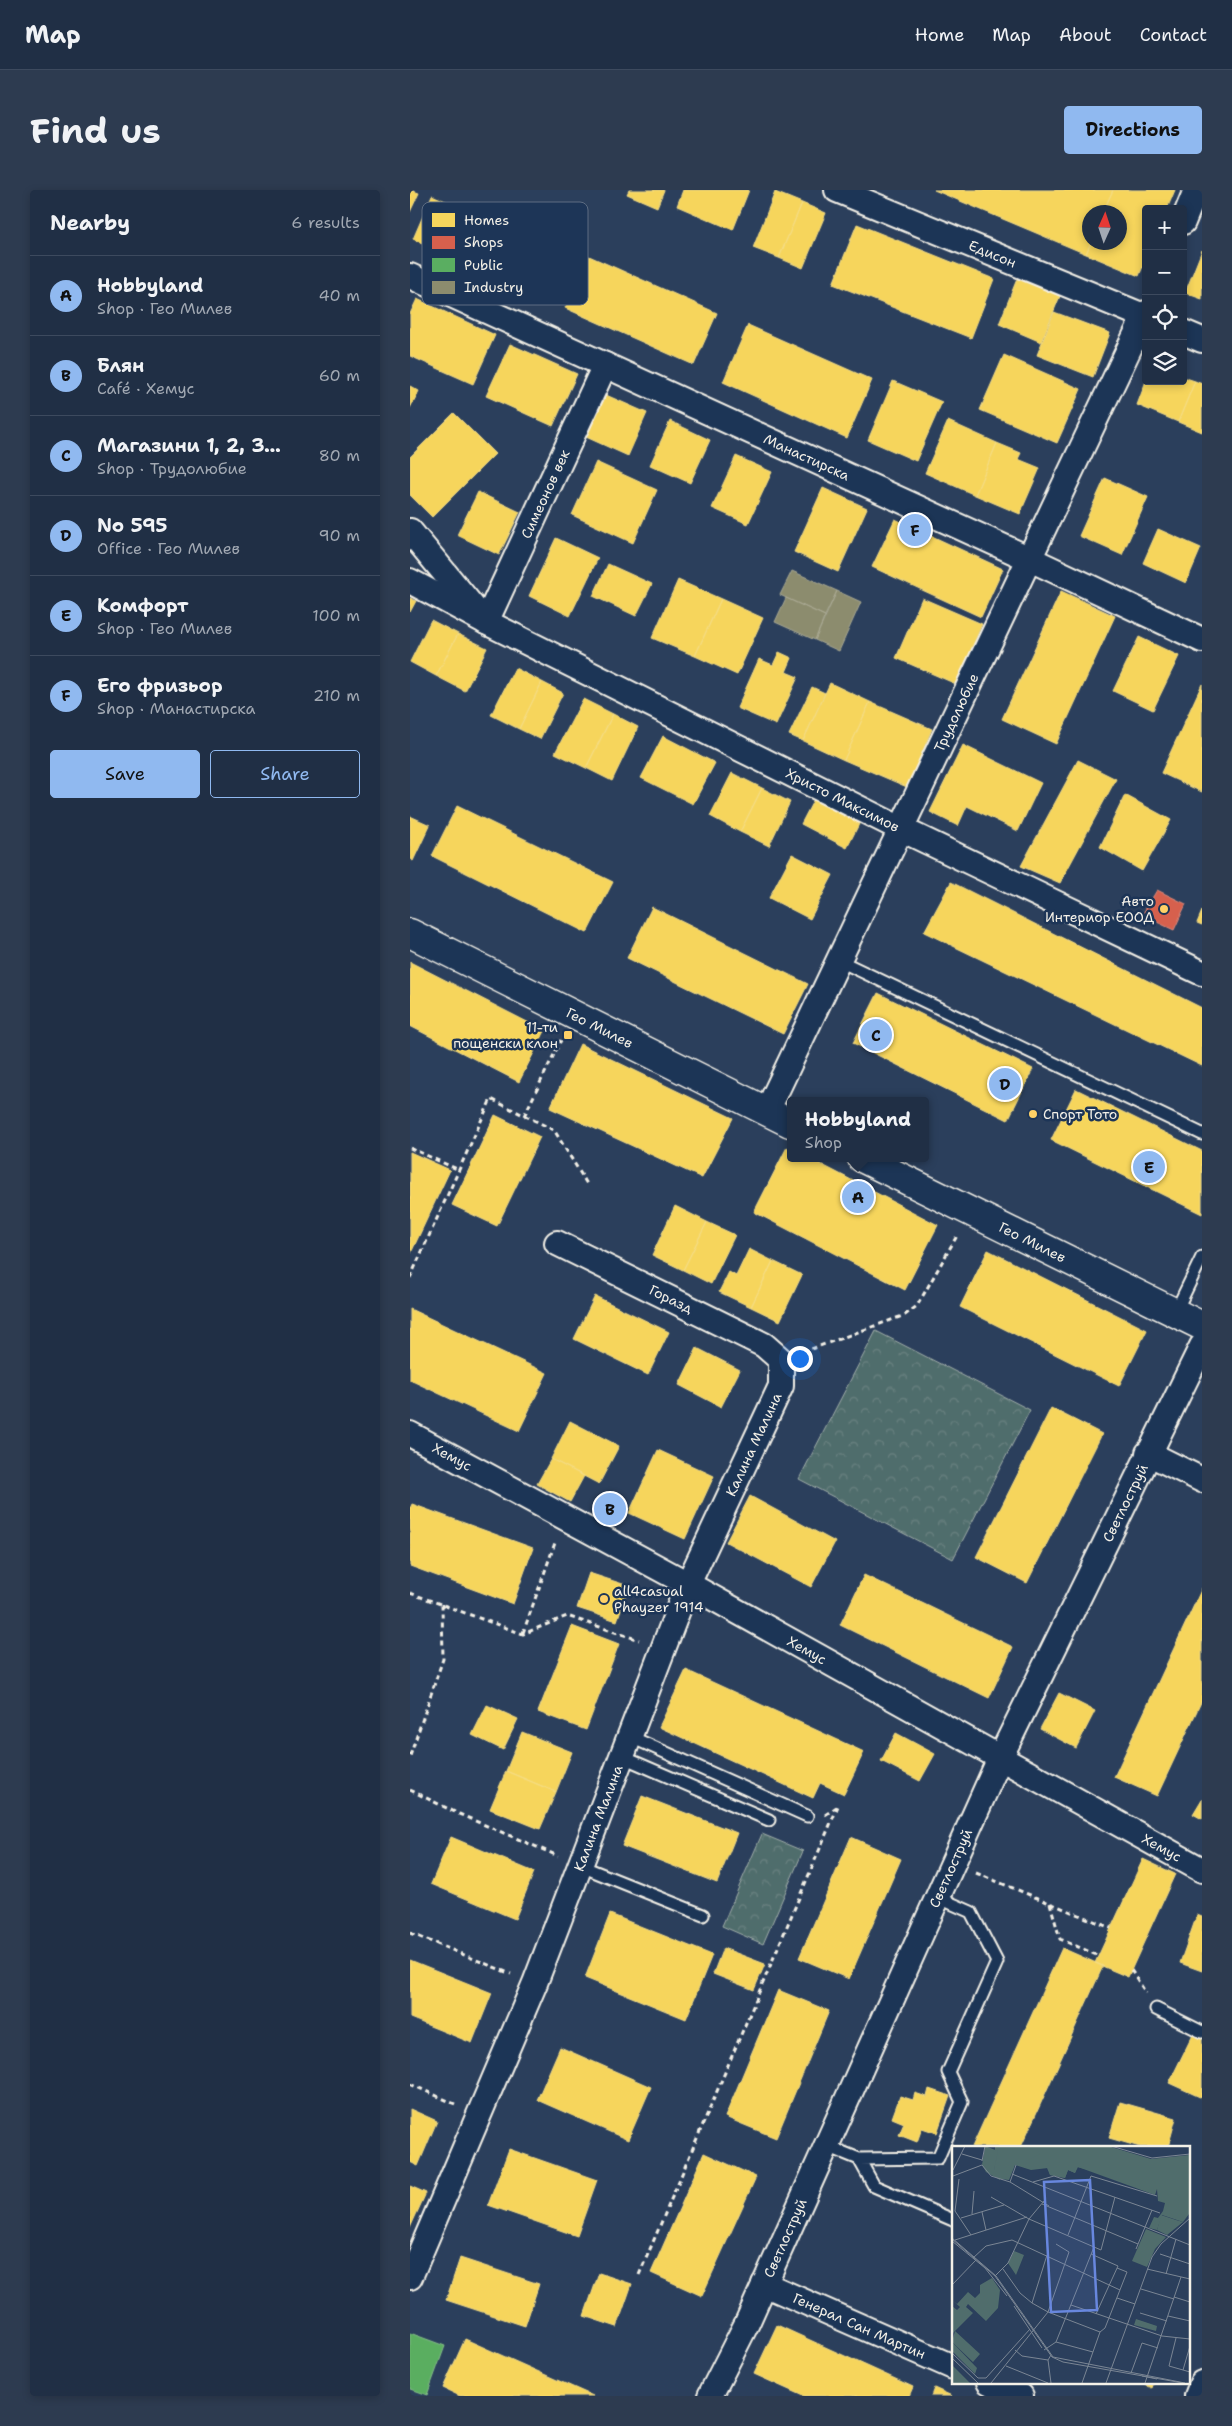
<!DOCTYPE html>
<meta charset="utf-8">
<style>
body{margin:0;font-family:"Shantell Sans",sans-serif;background:#2d3b50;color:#f1f3f6}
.controls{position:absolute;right:15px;top:15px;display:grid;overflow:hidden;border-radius:5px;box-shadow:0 2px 8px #0003}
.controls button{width:45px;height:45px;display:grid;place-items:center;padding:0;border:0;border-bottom:1px solid #3d4a5e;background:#202f45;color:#f1f3f6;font:25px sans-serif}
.compass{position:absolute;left:672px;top:15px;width:45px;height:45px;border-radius:50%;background:#202f45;box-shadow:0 2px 8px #0003;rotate:3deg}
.you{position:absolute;left:389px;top:1168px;width:18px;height:18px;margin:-12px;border:4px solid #fff;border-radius:50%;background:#1a73e8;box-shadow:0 0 0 8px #1a73e833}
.badge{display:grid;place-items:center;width:32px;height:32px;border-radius:50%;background:#90b9f0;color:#111;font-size:16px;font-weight:700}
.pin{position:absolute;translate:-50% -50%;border:2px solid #fff;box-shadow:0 1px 5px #0006}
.popup{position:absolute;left:377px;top:907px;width:142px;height:65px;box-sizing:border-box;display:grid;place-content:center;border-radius:5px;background:#202f45;filter:drop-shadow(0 1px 4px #0005);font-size:16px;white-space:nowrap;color:#a2a9b3}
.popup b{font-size:19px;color:#f1f3f6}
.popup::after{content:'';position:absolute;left:50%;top:100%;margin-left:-10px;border:10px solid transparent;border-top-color:#202f45}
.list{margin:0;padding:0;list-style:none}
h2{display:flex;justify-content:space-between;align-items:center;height:65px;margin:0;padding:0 20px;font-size:21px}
h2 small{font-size:16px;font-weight:400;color:#a2a9b3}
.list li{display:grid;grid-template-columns:32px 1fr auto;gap:15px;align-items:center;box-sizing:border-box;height:80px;padding:0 20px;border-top:1px solid #3d4a5e}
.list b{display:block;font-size:19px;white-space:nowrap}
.list p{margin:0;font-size:16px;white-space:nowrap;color:#a2a9b3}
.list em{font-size:16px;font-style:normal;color:#a2a9b3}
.actions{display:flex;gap:10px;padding:15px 20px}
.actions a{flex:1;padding:11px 0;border:1px solid #90b9f0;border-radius:5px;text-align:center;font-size:18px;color:#90b9f0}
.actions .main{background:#90b9f0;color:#111}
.icon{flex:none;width:28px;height:28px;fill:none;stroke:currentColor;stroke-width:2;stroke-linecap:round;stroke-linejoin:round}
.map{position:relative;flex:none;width:792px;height:2206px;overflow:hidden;border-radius:5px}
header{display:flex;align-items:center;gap:30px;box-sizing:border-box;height:70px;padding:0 25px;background:#202f45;border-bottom:1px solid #3d4a5e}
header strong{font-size:24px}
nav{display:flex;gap:28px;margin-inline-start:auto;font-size:18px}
.intro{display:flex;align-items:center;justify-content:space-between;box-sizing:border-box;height:120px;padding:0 30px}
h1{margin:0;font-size:35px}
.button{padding:12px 22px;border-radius:5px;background:#90b9f0;color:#111;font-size:18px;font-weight:700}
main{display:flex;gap:30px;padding:0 30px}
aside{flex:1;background:#202f45;border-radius:5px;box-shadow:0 2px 8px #0003}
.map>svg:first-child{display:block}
.park{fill:url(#park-crowns);stroke:#a2afaa}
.homes{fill:#f6d55c;stroke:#f5dd86}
.shops{fill:#d6604d;stroke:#df8c7c}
.public{fill:#5aae61;stroke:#88c28a}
.industry{fill:#8c8c6e;stroke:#abaa93}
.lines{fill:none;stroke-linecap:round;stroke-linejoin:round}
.service-casing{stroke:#f4f1e8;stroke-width:15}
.minor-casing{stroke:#f4f1e8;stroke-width:28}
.tertiary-casing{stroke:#f4f1e8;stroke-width:31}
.path{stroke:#f4f1e8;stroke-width:3;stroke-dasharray:5 4;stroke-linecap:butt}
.service{stroke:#1d3557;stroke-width:11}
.minor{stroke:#1d3557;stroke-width:24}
.tertiary{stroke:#1d3557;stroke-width:28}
.poi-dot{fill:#ffd166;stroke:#1d3557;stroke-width:2}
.labels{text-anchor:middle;stroke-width:5;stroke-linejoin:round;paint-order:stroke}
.street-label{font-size:14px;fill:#f4f1e8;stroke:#1d3557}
.poi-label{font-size:14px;fill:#f4f1e8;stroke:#1d3557;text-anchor:end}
.inset-road{fill:none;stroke:#7b8694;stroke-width:1}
.view{fill:#6887de;fill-opacity:0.15;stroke:#6887de;stroke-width:2.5}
.inset-edge{fill:none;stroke:#f4f1e8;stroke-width:2.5}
.key{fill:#1d3557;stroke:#5e6d82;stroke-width:1}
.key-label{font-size:14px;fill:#f4f1e8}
</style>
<header>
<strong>Map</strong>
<nav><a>Home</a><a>Map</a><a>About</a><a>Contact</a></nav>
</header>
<div class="intro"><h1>Find us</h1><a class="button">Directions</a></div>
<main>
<aside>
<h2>Nearby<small>6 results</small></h2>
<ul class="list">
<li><span class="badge">A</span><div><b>Hobbyland</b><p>Shop · Гео Милев</p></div><em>40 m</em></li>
<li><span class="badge">B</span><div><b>Блян</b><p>Café · Хемус</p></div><em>60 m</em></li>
<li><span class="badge">C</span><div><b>Магазини 1, 2, 3...</b><p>Shop · Трудолюбие</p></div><em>80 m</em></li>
<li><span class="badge">D</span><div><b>No 595</b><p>Office · Гео Милев</p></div><em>90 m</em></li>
<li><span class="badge">E</span><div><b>Комфорт</b><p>Shop · Гео Милев</p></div><em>100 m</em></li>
<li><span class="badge">F</span><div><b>Его фризьор</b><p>Shop · Манастирска</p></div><em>210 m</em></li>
</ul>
<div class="actions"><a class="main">Save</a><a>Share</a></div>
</aside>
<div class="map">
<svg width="792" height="2206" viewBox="0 0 792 2206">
<defs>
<pattern id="park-crowns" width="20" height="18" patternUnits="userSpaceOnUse" patternTransform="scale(1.25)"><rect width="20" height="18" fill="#506d6c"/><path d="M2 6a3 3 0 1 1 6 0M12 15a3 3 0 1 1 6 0" fill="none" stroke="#6a8281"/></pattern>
</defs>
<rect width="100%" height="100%" fill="#2b3f5c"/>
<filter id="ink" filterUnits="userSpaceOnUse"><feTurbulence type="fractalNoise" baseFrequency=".02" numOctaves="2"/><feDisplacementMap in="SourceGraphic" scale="10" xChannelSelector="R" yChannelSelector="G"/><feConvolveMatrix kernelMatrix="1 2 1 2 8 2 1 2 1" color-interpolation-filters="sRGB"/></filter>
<g filter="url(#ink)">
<path class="park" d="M466,1141L620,1220L543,1369L389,1289Z
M352,1644L393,1661L353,1754L312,1736Z"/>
<path class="homes" d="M0,0L9,3L0,22Z
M219,0H254L247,17L217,4Z
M273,0H339L323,40L267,16Z
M524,0H703L693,22H680L681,52L676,64Z
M703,0H765L757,19H736V69L729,86L676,64L681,52H710V22H693Z
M365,2L392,13L369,68L343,58Z
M22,5L81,31L62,75L3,49Z
M392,13L416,23L393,78L369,68Z
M94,34L145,56L124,103L74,81Z
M447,34L584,89L561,148L423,94Z
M792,60V109L775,103Z
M179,66L307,123L284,175L155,118Z
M607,89L650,106L631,152L589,134Z
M7,109L85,145L63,194L0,166V124Z
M644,122L700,143L683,187L627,165Z
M338,135L462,190L437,248L313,192Z
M100,154L167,184L143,236L76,206Z
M594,165L671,199L647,253L570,220Z
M773,187L785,191L768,232L727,215L736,191H773Z
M483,191L532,212L506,271L458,250Z
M785,191L792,194V242L768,232Z
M0,196L9,201L0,218Z
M196,205L237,223L218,266L176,247Z
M44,223L85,264L22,327L0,305V267Z
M260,231L300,250L280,293L240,275Z
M538,231L587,253L565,305L515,283Z
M587,253L611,263L608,269L630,278L610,324L565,305Z
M326,266L362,282L338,334L302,318Z
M186,272L247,300L223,353L162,325Z
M695,288L738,307L712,365L669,346Z
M413,298L457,318L428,382L384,362Z
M68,302L110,322L89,365L47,345Z
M485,329L593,379L571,427L462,377Z
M748,339L791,358L776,393L733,373Z
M146,348L188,368L160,426L119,406Z
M198,374L242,394L226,426L183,406Z
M268,390L311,409L285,466L242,448Z
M651,401L705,426L646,554L592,529Z
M0,408L6,411L0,422Z
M512,408L572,434L546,494L486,468Z
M311,409L353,428L327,485L285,466Z
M21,430L48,444L26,486L0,472Z
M48,444L77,458L55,501L26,486Z
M729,447L769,466L743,520L703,501Z
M369,462L382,468L376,482L388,487L366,535L327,518L349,469L363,475Z
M105,478L132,492L109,539L81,525Z
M132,492L153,503L130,549L109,539Z
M420,493L460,512L434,570L393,551Z
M792,494V602L751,583Z
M402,497L415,503L393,551L379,545Z
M173,509L203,524L176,578L145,563Z
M460,512L522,539L497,597L434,570Z
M203,524L228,537L202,591L176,578Z
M253,546L305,573L283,614L231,588Z
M553,555L631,593L608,641L557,616L548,636L520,622Z
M668,570L706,589L650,693L611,676Z
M322,583L352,598L330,642L300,626Z
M352,598L380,612L359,656L330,642Z
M715,605L761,630L732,681L690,657Z
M404,609L450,632L437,658L391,634Z
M47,616L203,692L177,743L22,666Z
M0,626L20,635L3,671L0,669Z
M382,664L423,685L400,729L359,708Z
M541,692L792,818V876L514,742Z
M242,717L398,794L373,844L217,768Z
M792,721V735L787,733Z
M0,772L135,841L109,892L0,836Z
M468,803L623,879L598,930L443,853Z
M170,854L323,928L292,988L140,918Z
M666,899L792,961V1024L641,950Z
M85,925L130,947L87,1036L42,1015Z
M377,957L380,959V968H399L528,1035L495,1100L344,1022Z
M0,962L40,980L0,1065Z
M265,1016L297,1032L273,1080L242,1065Z
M297,1032L325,1045L301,1094L273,1080Z
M339,1059L363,1071L341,1117L309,1102L319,1082L326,1086Z
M578,1060L737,1140L709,1196L550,1117Z
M363,1071L392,1085L370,1131L341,1117Z
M185,1106L259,1142L238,1185L164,1149Z
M0,1119L137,1183L109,1241L0,1190Z
M287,1158L330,1180L311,1217L269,1195Z
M641,1218L692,1244L617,1393L566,1367Z
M160,1231L209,1256L189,1294L141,1269Z
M248,1260L304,1286L275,1349L219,1323Z
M141,1269L174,1286L160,1312L127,1294Z
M340,1306L425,1352L401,1397L316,1352Z
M2,1314L123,1358L103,1414L0,1376V1319Z
M179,1383L219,1396L207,1431L167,1418Z
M454,1385L603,1457L579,1508L430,1435Z
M792,1398V1510L747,1606L704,1587Z
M162,1436L209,1454L176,1540L128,1522Z
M276,1480L454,1562L434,1604L410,1593L403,1608L249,1537Z
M649,1503L685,1521L666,1558L630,1539Z
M77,1515L108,1529L93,1560L62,1545Z
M112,1542L162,1562L146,1602L96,1581Z
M486,1543L525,1564L510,1591L471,1571Z
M96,1581L146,1602L130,1639L80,1619Z
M232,1606L327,1643L307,1693L212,1656Z
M792,1609V1629L783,1624Z
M41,1647L124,1682L105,1729L21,1694Z
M441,1647L491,1669L439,1789L389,1768Z
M733,1669L765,1684L718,1787L685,1773Z
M200,1724L302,1765L276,1829L175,1788Z
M787,1725L792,1727V1781L770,1773Z
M313,1758L355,1774L344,1800L303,1784Z
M652,1758L693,1776L611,1957H562Z
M0,1770L82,1803L62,1853L0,1828Z
M368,1800L419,1821L366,1948L315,1927Z
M783,1844L792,1849V1908L759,1893Z
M150,1857L241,1897L218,1950L127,1910Z
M519,1899L540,1906L527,1943L512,1938L507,1952L489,1945L494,1933L482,1928L490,1906L503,1910L505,1903L517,1907Z
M710,1912L766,1928L758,1957H730L699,1948Z
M0,1919L27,1931L8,1976L0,1972Z
M99,1959L187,1990L167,2046L78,2015Z
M294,1963L346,1987L292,2106L241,2083Z
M0,1996L16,2003L0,2038Z
M50,2068L129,2094L115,2136L36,2110Z
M189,2083L222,2094L207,2137L174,2126Z
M367,2135L503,2197L499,2206H393L344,2184Z
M55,2149L183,2206H50L33,2198Z
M730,2192H744L742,2198Z
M524,2198L542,2206H521Z"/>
<path class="shops" d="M747,700L776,714L764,740L732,725Z"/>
<path class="public" d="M0,2143L35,2156L17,2205L0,2199Z"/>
<path class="industry" d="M382,381L427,401L415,426L370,405Z
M427,401L451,412L429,461L405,450Z
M376,408L415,426L405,450L365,432Z"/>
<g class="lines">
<g class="service-casing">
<path id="service" d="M428,770L792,944
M765,1123L792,1067
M221,1547L397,1626
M213,1567L359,1630
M171,1676L293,1725
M746,1819L792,1842
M417,1956L449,1969L464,1996L543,2030
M449,1969L528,1968L552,1912L538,1882L587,1772L561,1722L527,1707"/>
</g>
<g class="minor-casing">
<g id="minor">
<path id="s1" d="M427,0L736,127"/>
<path d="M773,32L786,0"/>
<path id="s2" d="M0,86L620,369L792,450"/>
<path d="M773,142L792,150"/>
<path d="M0,341L66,421"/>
<path id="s3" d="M0,391L76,432L491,639L792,783"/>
<path id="s4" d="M76,432L195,175"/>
<path id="s5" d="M357,921L736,123"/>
<path id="s6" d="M0,1244L278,1394L792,1680"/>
<path d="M738,1263L792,1290"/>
<path id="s7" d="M0,2087L125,1793L278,1394L371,1196V1170L354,1155L147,1053"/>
<path id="s8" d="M354,2094L543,2177"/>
<path d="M579,2192L611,2206"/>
<path id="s9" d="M300,2206L337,2133L590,1568L792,1156"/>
<path d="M787,2206L792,2193"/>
</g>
</g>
<g class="tertiary-casing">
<g id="tertiary">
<path id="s10" d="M0,743L380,933"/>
<path id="s11" d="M452,968L792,1136"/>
</g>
</g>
<path class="path" d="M114,926L151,850
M0,958L49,980
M0,1088L81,909L144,940L177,994
M393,1162L495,1125L507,1116L548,1044
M0,1403L113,1444L157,1426L229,1450
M113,1443L146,1350
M0,1566L33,1469L32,1414
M0,1600L49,1624L148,1666
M415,1625L428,1616
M566,1683L701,1738
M640,1713L650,1749L689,1766
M0,1743L101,1784
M721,1780L736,1803
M0,1894L45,1914
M229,2085L428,1616"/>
<use href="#service" class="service"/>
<use href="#minor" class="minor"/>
<use href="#tertiary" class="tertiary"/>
</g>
</g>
<g class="poi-dot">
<circle cx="754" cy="719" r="5"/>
<rect x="153" y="840" width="10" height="10" rx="2.5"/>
<circle cx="623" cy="924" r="5"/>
<circle cx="194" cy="1409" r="5"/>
</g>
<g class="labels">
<g class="street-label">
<text dy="5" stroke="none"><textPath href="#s1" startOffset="168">Едисон</textPath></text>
<text dy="5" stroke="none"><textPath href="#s2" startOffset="436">Манастирска</textPath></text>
<text dy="5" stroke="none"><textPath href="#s4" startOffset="141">Симеонов век</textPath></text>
<text dy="5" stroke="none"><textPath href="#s5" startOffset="441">Трудолюбие</textPath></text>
<text dy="5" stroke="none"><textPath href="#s3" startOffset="485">Христо Максимов</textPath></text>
<text dy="5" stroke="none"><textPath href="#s10" startOffset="212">Гео Милев</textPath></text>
<text dy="5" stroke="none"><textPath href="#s11" startOffset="190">Гео Милев</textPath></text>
<text transform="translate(261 1109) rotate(26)" y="5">Горазд</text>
<text dy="5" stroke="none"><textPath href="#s7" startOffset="901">Калина Малина</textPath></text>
<text dy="5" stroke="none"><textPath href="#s6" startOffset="48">Хемус</textPath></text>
<text dy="5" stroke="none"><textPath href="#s9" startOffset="985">Светлоструй</textPath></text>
<text dy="5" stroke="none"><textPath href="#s6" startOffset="452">Хемус</textPath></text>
<text dy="5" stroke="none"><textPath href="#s7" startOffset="496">Калина Малина</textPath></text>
<text dy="5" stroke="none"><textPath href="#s6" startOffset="858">Хемус</textPath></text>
<text dy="5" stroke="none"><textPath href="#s9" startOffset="580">Светлоструй</textPath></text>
<text dy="5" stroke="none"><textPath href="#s9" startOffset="175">Светлоструй</textPath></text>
<text dy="5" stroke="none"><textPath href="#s8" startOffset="104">Генерал Сан Мартин</textPath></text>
</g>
<g class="poi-label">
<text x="744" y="716">Авто<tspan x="744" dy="16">Интериор ЕООД</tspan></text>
<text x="148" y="842">11-ти<tspan x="148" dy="16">пощенски клон</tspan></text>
<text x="633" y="929" text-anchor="start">Спорт Тото</text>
<text x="204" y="1406" text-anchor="start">all4casual<tspan x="204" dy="16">Phayzer 1914</tspan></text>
</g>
</g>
<g transform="translate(542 1956)">
<rect width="238" height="238" fill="#2b3f5c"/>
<path d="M34,0H118L119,18L141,25L125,21L123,27L116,24L113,32L98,29L96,22L79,24L63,19L57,34L48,33L42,24L43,1ZM209,69L224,74L231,76L215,89L205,84ZM3,185L28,208L21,216L0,196Z" fill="#506d6c"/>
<path d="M33,0L46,5L42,24H48V34L34,26L30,19ZM84,0H156L199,13L237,9V68L231,76L210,69L205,84L197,82L202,71L206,72L211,65L213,57L206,55L205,43L203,49L126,21L123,27L116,24L113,32L98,29L95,22H72L76,14L88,8ZM194,83L214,91L203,103L195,121L180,115ZM62,105L72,109L64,129L56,117ZM40,132L48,144L46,162L34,175L16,158L14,161L21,167L0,188V160L5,164L8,161L0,154L5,158L16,146L23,152L28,147V139ZM184,173L205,180L204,185L182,179ZM0,196L25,222L23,228L0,205ZM0,219L18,237H0Z" fill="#506d6c"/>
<path class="inset-road" d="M159,0L200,12L238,8M10,8L30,14M30,15L33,0M30,19L39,30L58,36L97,60M1,24L13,0M60,28L238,99M1,30L30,19M7,33L3,65L19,89M58,36L64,19M81,36L102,30L208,67M39,51L77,73L149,104L163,51M90,58L186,98M30,66L34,84M20,68L22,45M9,72L52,59M116,89L139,30L205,50M0,92L44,130L101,211L233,237M0,93L43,130L100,211L111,216L231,237M3,94L75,71M0,95L33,122L55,150M184,103L200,64M139,108L166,120L144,168M208,108L238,118M21,112L34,100L60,94L168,144M51,123L68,147L80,157L96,166L148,186M195,123L238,133M214,128L224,93M43,130L56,117L77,73L92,55M0,139L24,114M189,143L222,153M222,151L238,156M165,152L183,158M80,157L95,109M119,159L210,190L238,193M62,160L90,202M188,167L215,175M216,170L238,175M224,192L217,220L238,226M104,196L141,206M63,204L70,210L96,214M92,204L104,196L142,101M0,207L26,232H34L78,183M0,212L26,237M54,220L96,237M231,224L238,200M179,227L190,197L206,202M190,230L205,233M39,237L96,166L117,106L104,98M99,237L96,214L99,209M130,237L148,186L153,182L175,126L165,122M154,237L200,111L209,98L238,72M193,237L229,131"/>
<path class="view" d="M138,34L145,164L99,166L92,36Z"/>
<rect width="238" height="238" class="inset-edge"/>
</g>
<rect x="12" y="12" width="166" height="103" rx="8" class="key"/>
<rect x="22" y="23" width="23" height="14" fill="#f6d55c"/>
<rect x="22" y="46" width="23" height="13" fill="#d6604d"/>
<rect x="22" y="68" width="23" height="14" fill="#5aae61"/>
<rect x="22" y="91" width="23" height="13" fill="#8c8c6e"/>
<g class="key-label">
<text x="54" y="35">Homes</text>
<text x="54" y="57">Shops</text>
<text x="54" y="80">Public</text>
<text x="54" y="102">Industry</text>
</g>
</svg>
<div class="controls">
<button>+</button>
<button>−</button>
<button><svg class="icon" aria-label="locate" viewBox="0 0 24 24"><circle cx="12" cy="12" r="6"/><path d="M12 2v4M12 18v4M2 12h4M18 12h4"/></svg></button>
<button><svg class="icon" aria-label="layers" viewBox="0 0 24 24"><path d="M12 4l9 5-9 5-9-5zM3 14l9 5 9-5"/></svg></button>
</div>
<svg class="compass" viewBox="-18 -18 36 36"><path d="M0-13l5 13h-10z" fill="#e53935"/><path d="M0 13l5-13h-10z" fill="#a2a9b3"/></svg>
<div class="you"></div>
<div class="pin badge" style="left:448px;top:1007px">A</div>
<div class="popup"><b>Hobbyland</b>Shop</div>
<div class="pin badge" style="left:200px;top:1319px">B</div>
<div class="pin badge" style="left:466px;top:845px">C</div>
<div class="pin badge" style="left:595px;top:894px">D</div>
<div class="pin badge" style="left:739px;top:977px">E</div>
<div class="pin badge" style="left:505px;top:340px">F</div>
</div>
</main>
